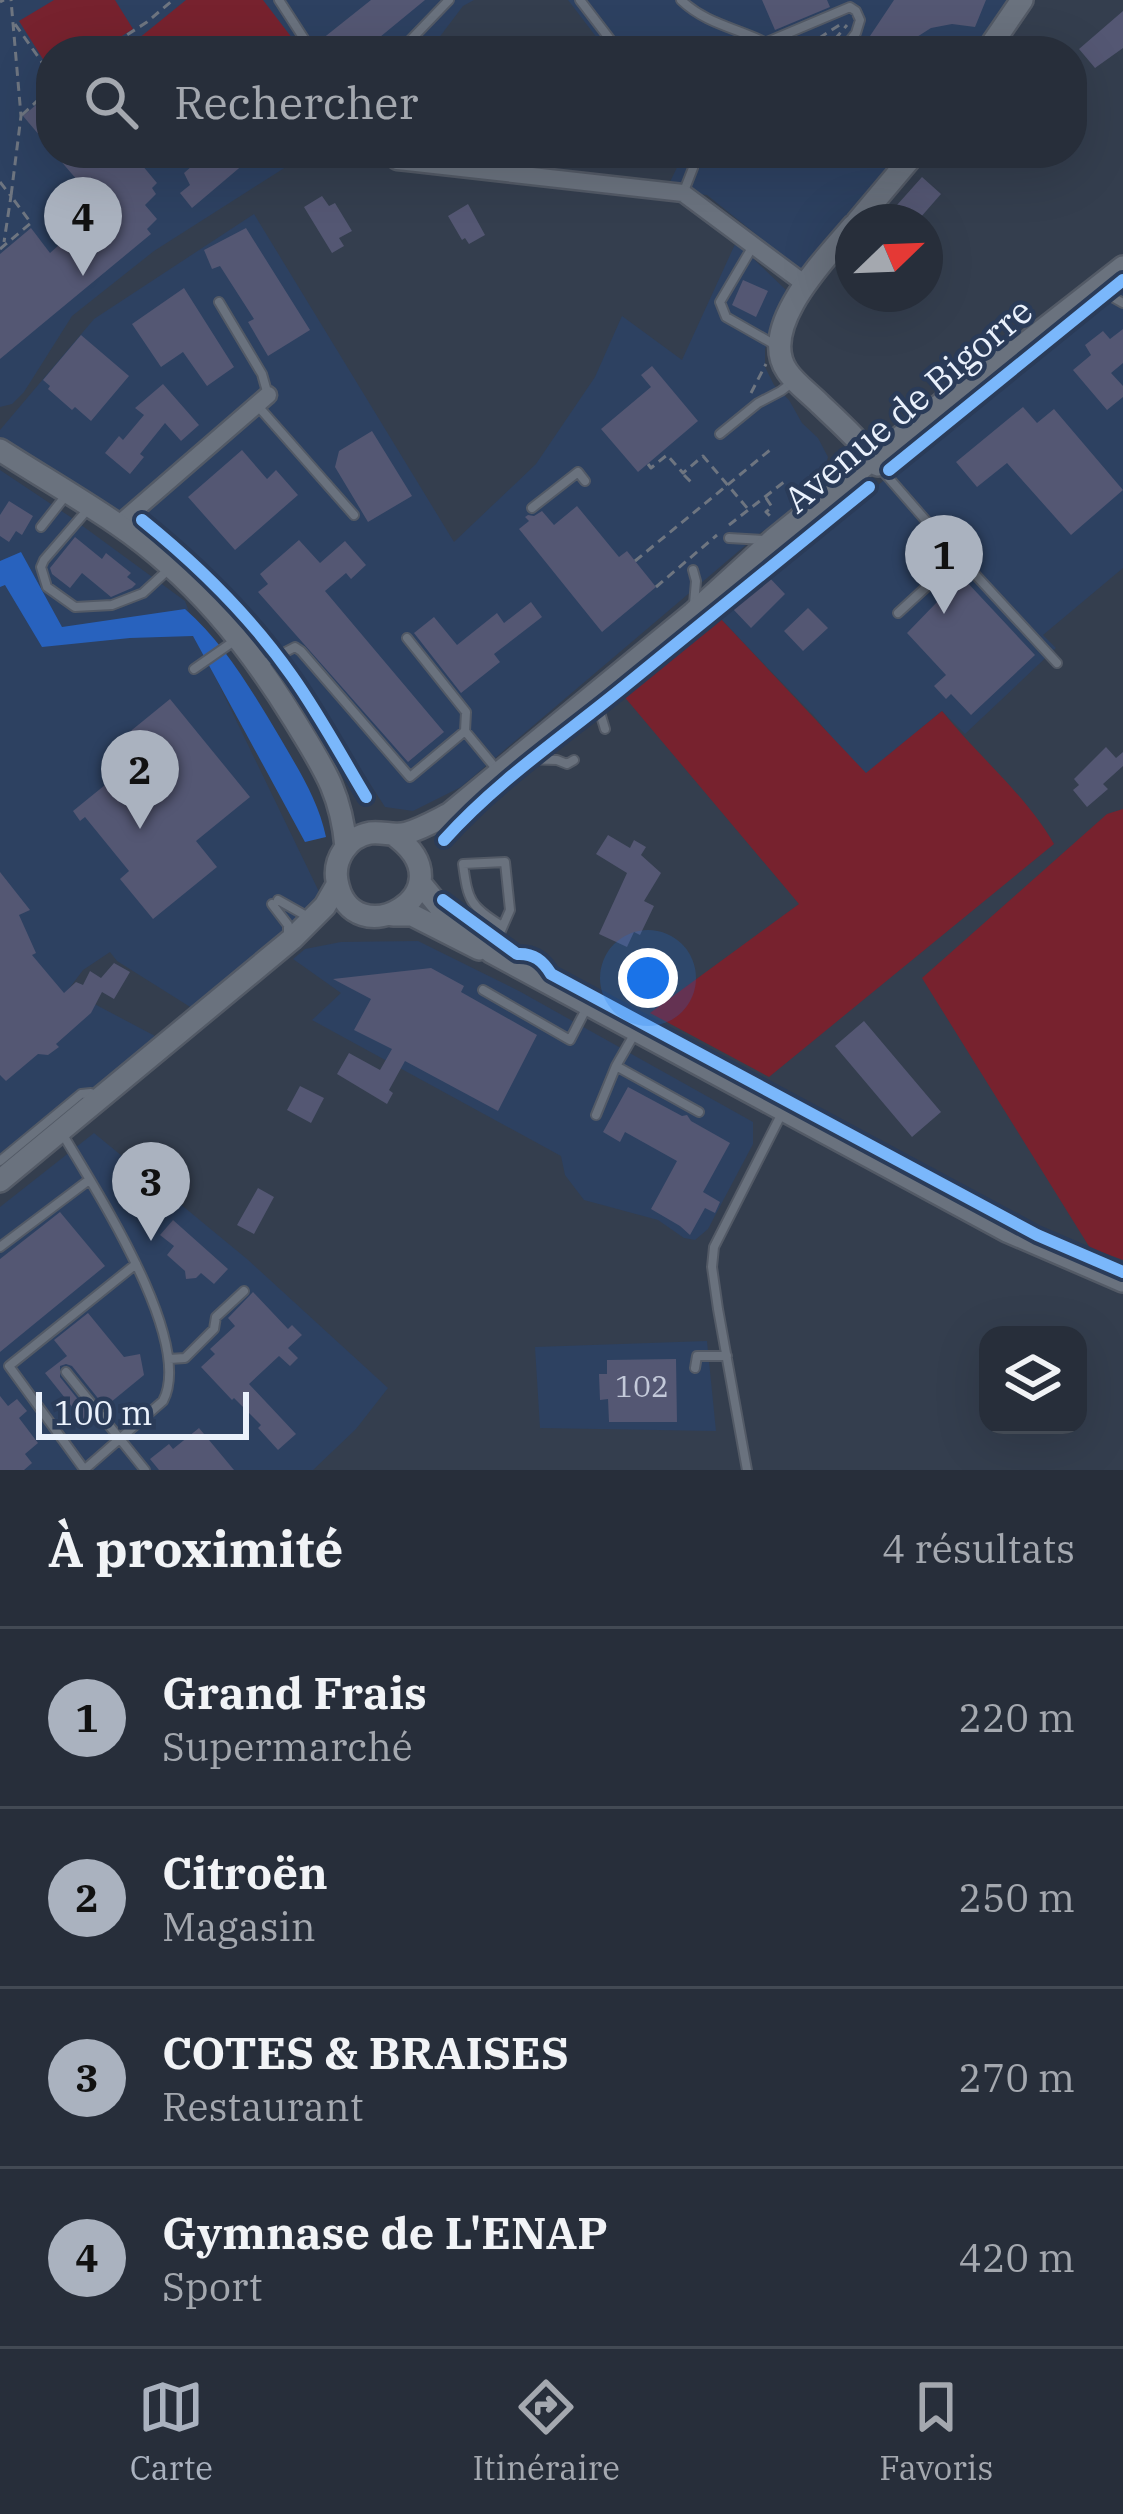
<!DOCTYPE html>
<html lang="fr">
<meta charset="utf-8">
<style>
body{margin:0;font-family:"IBM Plex Serif",serif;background:#2f3642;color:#f1f3f6}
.controls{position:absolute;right:36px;bottom:36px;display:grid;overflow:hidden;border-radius:24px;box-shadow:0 12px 48px #0002}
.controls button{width:108px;height:108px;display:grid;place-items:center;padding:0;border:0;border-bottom:3px solid #434a54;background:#272e3a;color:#f1f3f6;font:60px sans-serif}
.compass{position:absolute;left:835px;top:204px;width:108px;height:108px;border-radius:50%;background:#272e3a;box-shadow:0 12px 48px #0002;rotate:67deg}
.scale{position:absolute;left:36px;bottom:30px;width:213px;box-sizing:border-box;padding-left:12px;border:6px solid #eaf1fc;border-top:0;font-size:33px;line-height:42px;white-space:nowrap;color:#eaf1fc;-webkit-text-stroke:9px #2a3b58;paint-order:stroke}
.you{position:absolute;left:648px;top:978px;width:42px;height:42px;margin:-30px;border:9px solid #fff;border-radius:50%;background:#1a73e8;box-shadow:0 0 0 18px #1a73e833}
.badge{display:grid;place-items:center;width:78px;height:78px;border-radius:50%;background:#aab2bf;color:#111;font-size:39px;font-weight:700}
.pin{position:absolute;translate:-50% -99px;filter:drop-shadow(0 3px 6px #0008)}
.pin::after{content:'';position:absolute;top:63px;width:42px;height:36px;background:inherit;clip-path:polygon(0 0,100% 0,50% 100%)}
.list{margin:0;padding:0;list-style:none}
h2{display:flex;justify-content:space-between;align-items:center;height:156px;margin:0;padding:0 48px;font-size:51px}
h2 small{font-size:39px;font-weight:400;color:#a4a8af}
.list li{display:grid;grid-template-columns:78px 1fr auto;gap:36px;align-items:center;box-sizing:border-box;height:180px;padding:0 48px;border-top:3px solid #434a54}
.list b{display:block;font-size:45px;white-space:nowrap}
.list p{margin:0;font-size:39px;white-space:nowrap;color:#a4a8af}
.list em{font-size:39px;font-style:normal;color:#a4a8af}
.icon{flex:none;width:66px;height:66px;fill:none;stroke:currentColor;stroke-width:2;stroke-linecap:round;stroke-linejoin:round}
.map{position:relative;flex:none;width:1123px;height:1470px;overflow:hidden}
.search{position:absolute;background:#272e3a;box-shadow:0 12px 48px #0002;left:36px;right:36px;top:36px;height:132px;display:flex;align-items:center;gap:30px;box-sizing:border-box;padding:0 42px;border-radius:48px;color:#a4a8af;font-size:45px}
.sheet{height:876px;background:#272e3a}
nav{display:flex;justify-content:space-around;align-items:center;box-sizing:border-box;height:168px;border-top:3px solid #434a54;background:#272e3a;font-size:33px;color:#a4a8af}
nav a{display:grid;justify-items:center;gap:6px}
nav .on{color:#aab2bf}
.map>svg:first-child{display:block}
.built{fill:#2d4161}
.green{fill:#77222e}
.water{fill:#2862be}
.building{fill:#545773}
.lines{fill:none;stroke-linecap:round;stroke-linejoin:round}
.lane-casing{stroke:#535a66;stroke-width:12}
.street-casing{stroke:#535a66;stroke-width:21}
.secondary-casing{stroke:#535a66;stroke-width:26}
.path{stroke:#6e7580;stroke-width:3;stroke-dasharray:9 6;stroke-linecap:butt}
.lane{stroke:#6a727e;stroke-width:8}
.street{stroke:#6a727e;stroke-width:16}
.secondary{stroke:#6a727e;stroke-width:21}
.cycleway-casing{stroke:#2a3b58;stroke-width:20}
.cycleway{stroke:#7ab7fb;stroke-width:12}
.labels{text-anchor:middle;stroke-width:9;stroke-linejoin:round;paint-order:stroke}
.number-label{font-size:30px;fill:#c4cada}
.street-label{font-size:36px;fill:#eaf1fc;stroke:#2a3b58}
</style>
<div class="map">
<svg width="1123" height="1470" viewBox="0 0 1123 1470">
<rect width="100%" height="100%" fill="#343e4e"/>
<path class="built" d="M0,0H474L463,6L429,51H51V153H308L154,251L72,316L24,392L12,404L0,407Z
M568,0H1012L977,51H607Z
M684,153H904L804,273L707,195L683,193L669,184Z
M254,214L454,542L536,464L595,377L622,316L682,360L736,242L786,290L765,349V367L774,385L789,400L802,423L818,438L828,457L820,487L782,519L760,533L461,787L413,811L385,807L279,643L257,619L238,638L171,567L0,450V430L94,319Z
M1123,285V568L1043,635L1056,648L965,734L942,711L866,774L845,755L816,718L718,616Z
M0,470L69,516L185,601L207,660L323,900L195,1010L117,961L110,952L83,970L68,990L155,1036L111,1079L0,1168Z
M418,941L519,991L753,1122V1144L708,1229L695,1240L684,1238L658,1220L584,1200L565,1175L561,1156L312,1020L341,993L293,959L305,949L341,942Z
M94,1133L247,1259L388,1388L356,1429L313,1470H0V1207Z
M707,1341L716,1431L540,1428L535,1347Z"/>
<path class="green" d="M54,0H115L133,29L98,51H51V72L19,21Z
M186,0H263L302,51H139L133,43Z
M718,616L866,773L942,711C978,756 1025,794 1054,844L769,1077L650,1013L799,904L622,694L685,647Z
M1123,809V1260L1090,1248L922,978L1107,814Z"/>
<path class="water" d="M21,552L62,627L185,609C225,644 252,691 279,736C298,769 318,799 326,837L305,842L193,636L130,638L42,647L5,585L0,587V561Z"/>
<path class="building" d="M371,0H425L363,51H324L317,43Z
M762,0H827L830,7L775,30Z
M894,0H986L975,27L952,24L931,28L895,51H860Z
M1123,11V48L1095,68L1079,49Z
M51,92V149L23,116Z
M54,153H132L157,183L152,188L156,194L145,205L157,219L147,229L151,234L0,359V254L31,228L50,253L96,212L78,190L83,187Z
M207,153H257L192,208L180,193L190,185L184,173Z
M922,177L941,194L920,218L917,215L913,220L897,205Z
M322,196L329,206L335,203L352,231L339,238L344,246L332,253L304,207Z
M468,204L485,235L469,244L465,238L462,240L448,216Z
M246,228L310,330L268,356L248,322L254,319L220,266L212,269L204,250Z
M743,280L768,291L756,317L732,305Z
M184,288L234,367L207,386L183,352L161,367L132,324Z
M1123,329V363L1111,373L1123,386V397L1107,410L1073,370L1091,355L1085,345L1103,331L1110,339Z
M81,335L129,376L91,421L75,407L72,410L48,389L50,386L43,380Z
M652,366L698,421L638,472L601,429L651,387L641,375Z
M163,384L199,425L181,441L165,423L140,454L144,457L130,474L105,453L119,436L123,440L144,415L135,408Z
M1023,407L1037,423L1054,409L1123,490L1071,535L1007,463L977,487L956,462Z
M372,431L412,496L368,522L335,467L339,451Z
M242,450L267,479L276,470L298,495L235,550L188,497Z
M9,501L33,516L22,535L16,531L9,542L0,536V515Z
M577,506L619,557L627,551L656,587L602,632L519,529L529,521L525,517L528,515L534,516L542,511L554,525Z
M75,537L102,559L106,553L131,573L127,577L136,584L132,588L111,597L82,573L70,588L52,574L50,568Z
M299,540L320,563L345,541L366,565L351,579L346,573L325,591L444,732L408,762L258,592L268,584L260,574Z
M767,575L785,594L751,628L732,608Z
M965,580L1035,655L971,715L951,694L946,699L934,686L946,675L907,633L938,601L940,603Z
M531,602L542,617L494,654L500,662L461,693L414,633L434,617L457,645L497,613L504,623Z
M808,608L828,628L803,651L784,631Z
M170,699L250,797L196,841L217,867L153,919L120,879L129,871L85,817L80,821L73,811L132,763L116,743Z
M1106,747L1116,758L1123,752V766L1103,784L1108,789L1087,807L1073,790L1079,785L1074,779Z
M608,835L630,848L634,840L646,847L641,855L661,873L644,901L654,906L640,935L634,932L627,947L599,934L627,873L596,854Z
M0,872L30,910L19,915L36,953L32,955L64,993L76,982L83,985L90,971L101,978L114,963L130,972L114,999L102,992L91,1013L56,1044L59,1047L48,1055L38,1054L6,1081L0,1075Z
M431,968L464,986L461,992L537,1035L498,1111L405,1061L389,1090L393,1093L387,1104L337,1074L349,1053L380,1070L392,1049L354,1030L371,999L333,979Z
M864,1021L941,1112L912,1137L835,1046Z
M300,1086L324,1098L311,1123L287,1110Z
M628,1087L682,1116L687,1115L691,1121L730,1143L703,1192L720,1202L715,1213L705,1208L690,1235L680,1226L651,1209L677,1161L625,1132L620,1142L603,1132Z
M258,1188L274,1197L254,1234L237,1225Z
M60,1212L105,1266L0,1352V1259Z
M173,1220L228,1269L214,1284L201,1273L196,1278L186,1279L185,1271L167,1255L174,1246L160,1235Z
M253,1292L288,1329L292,1325L302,1335L288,1348L298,1358L290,1366L279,1356L249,1384L296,1434L278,1450L258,1428L261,1425L234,1398L232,1400L201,1367L215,1354L210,1349L235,1326L228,1318Z
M88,1313L124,1357L140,1354L144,1375L105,1407L72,1366L66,1364L60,1366V1377L92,1417L85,1423L45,1373L67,1356L54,1340Z
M676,1359L677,1422H609L608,1399L600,1400L599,1374H607V1360Z
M0,1396L8,1406L17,1399L27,1411L19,1418L38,1443L25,1454L32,1463L24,1470H0Z
M199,1428L234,1470H159L150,1459L169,1444L173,1449Z"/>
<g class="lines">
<g class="lane-casing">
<path id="lane" d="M279,0L312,51
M580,0L619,51
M681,0C710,28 748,29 780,51
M767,42L850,7L856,11L860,20L856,33L842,51
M400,51L449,0
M684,191L693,168L695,153
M753,246L720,302L726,317L777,346
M1102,284L1107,294L1123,303
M219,302L262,374L268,395
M257,405L354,515
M720,434L758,403L781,391L794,381
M881,469L935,531L1057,663
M89,508L44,560L41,567L47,587L75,607L112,605L143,593L169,569
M532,508L578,472L585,481
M41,527L67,494
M729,538L766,540
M693,570L696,581L694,604
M898,613L934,580L911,554L935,531
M407,638L466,712L465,731L498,771
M264,663L295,647L301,651L410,777L465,731
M194,669L237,639
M595,696L605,729
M523,759L557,760L567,764L574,760
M278,900L310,918
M272,904L288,925V933
M492,951L510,910L505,862L463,864C468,901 470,906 502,926
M483,990L570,1040L587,1007
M635,1033L616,1066L699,1112
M596,1115L616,1066
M62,1133C94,1188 195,1341 163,1401L84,1470
M0,1161L81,1094L91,1093L95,1095
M0,1247L89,1180
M169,1359L185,1358L214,1329L216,1317L244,1291
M695,1368L697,1356H727
M66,1372L145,1470
M84,1469L9,1366L136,1264
M747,1470L718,1309L712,1267L714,1247L782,1113"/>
</g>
<g class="street-casing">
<path id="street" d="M386,153L397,161L407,162L683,193L805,284
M118,525L268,395"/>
</g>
<g class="secondary-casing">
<path id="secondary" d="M987,51L1022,0
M857,222L915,153
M853,226C827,257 757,327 787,371C795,383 809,393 820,404C840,423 861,442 878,465
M0,450C39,475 79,498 117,524C193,576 247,643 295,721C323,767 341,792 346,847
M394,835C473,892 351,959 337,881C333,859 348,837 370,833C383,831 394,837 407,833C421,829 435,821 449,814L693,613L774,539L999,357L1017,350L1123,267
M420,883L439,906L491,952L1007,1231L1123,1281
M393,915H412L479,949
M0,1181L292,939L325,906L337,885"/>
</g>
<path class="path" d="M0,2L4,0
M15,24L51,75
M102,51L147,22L173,0
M792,51L810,44L841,24
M825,51L847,25
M22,115L51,88
M0,182L11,196L4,242
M0,249L31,223L11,196L21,116L11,0
M751,393L766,364
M920,446L1010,372
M648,464L651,468L667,455L683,473L703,456L748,509
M684,475L692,483
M766,498L772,507L766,512L771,517
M849,503L869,487
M729,525L784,482
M635,561L770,450
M656,587L717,535"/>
<use href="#lane" class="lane"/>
<use href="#street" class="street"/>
<use href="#secondary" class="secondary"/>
<g class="cycleway-casing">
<path id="cycleway" d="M889,470L1123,280
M142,520C199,566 250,616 292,676C319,714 342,757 366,797
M444,840C498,780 564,736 626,685C707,619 788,553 869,487
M443,900L517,954C534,953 543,961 551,974L1037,1235L1123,1272"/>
</g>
<use href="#cycleway" class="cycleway"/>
</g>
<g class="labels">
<g class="number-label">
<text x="642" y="1397">102</text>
</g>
<g class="street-label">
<text transform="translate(908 405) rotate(-40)" y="13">Avenue de Bigorre</text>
</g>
</g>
</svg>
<div class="controls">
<button><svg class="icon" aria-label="layers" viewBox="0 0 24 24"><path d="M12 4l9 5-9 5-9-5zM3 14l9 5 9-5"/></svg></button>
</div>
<svg class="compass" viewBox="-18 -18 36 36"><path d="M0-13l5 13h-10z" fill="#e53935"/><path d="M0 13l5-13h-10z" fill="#a4a8af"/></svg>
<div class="scale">100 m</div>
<div class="you"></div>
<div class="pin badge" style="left:944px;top:614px">1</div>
<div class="pin badge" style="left:140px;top:829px">2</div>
<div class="pin badge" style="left:151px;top:1241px">3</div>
<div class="pin badge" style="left:83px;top:276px">4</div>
<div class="search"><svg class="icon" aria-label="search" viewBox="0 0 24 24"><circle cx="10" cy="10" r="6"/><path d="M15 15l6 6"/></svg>Rechercher</div>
</div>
<section class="sheet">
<h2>À proximité<small>4 résultats</small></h2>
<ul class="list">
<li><span class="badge">1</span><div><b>Grand Frais</b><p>Supermarché</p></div><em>220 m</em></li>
<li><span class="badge">2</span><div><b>Citroën</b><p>Magasin</p></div><em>250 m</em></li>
<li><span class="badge">3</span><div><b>COTES &amp; BRAISES</b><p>Restaurant</p></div><em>270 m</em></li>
<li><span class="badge">4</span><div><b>Gymnase de L'ENAP</b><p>Sport</p></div><em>420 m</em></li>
</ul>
</section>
<nav>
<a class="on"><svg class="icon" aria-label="map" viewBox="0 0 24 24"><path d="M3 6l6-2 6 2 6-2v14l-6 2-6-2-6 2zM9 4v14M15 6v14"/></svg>Carte</a>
<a><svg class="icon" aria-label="directions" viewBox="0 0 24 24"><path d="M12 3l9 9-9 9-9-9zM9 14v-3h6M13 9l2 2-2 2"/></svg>Itinéraire</a>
<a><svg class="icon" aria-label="saved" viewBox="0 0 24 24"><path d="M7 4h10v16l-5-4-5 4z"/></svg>Favoris</a>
</nav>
